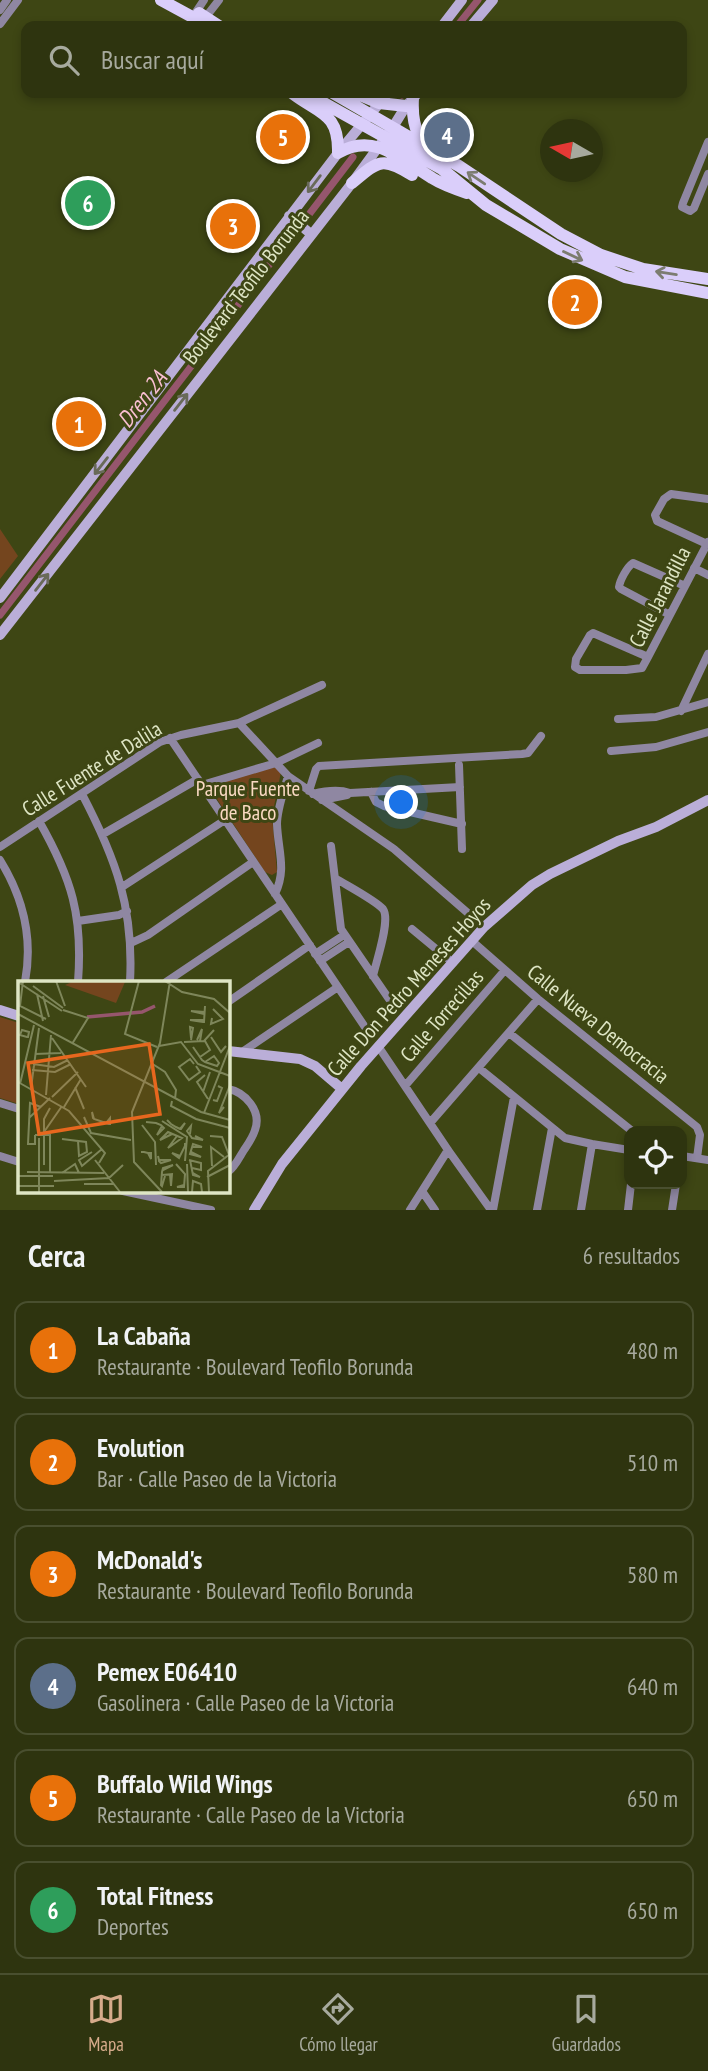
<!DOCTYPE html>
<html lang="es">
<meta charset="utf-8">
<style>
body{margin:0;font-family:"PT Sans Narrow",sans-serif;background:#363c18;color:#f1f3f6}
.controls{position:absolute;right:21px;bottom:21px;display:grid;overflow:hidden;border-radius:14px;box-shadow:0 4px 10px #0003}
.controls button{width:63px;height:63px;display:grid;place-items:center;padding:0;border:0;border-bottom:2px solid #494f2f;background:#2e340f;color:#f1f3f6;font:35px sans-serif}
.compass{position:absolute;left:540px;top:119px;width:63px;height:63px;border-radius:50%;background:#2e340f;box-shadow:0 4px 10px #0003;rotate:279deg}
.you{position:absolute;left:402px;top:803px;width:24px;height:24px;margin:-18px;border:5px solid #fff;border-radius:50%;background:#1a73e8;box-shadow:0 0 0 10px #1a73e833}
.badge{display:grid;place-items:center;width:46px;height:46px;border-radius:50%;background:#d6ab8b;color:#fff;font-size:23px;font-weight:700}
.pin{position:absolute;translate:-50% -50%;border:4px solid #fff;box-shadow:0 2px 7px #0006}
.list{margin:0;padding:0;list-style:none}
h2{display:flex;justify-content:space-between;align-items:center;height:91px;margin:0;padding:0 28px;font-size:30px}
h2 small{font-size:23px;font-weight:400;color:#a7aa9e}
.list li{display:grid;grid-template-columns:46px 1fr auto;gap:21px;align-items:center;box-sizing:border-box;height:98px;margin:0 14px 14px;padding:0 14px;border:2px solid #494f2f;border-radius:14px}
.list b{display:block;font-size:26px;white-space:nowrap}
.list p{margin:0;font-size:23px;white-space:nowrap;color:#a7aa9e}
.list em{font-size:23px;font-style:normal;color:#a7aa9e}
.icon{flex:none;width:38px;height:38px;fill:none;stroke:currentColor;stroke-width:2;stroke-linecap:round;stroke-linejoin:round}
.map{position:relative;flex:none;width:708px;height:1210px;overflow:hidden}
.search{position:absolute;background:#2e340f;box-shadow:0 4px 10px #0003;left:21px;right:21px;top:21px;height:77px;display:flex;align-items:center;gap:18px;box-sizing:border-box;padding:0 24px;border-radius:14px;color:#a7aa9e;font-size:26px}
.sheet{height:763px;background:#2e340f}
nav{display:flex;justify-content:space-around;align-items:center;box-sizing:border-box;height:98px;border-top:2px solid #494f2f;background:#2e340f;font-size:19px;color:#a7aa9e}
nav a{display:grid;justify-items:center;gap:4px}
nav .on{color:#d6ab8b}
.map>svg:first-child{display:block}
.green{fill:#74451e}
.lines{fill:none;stroke-linecap:round;stroke-linejoin:round}
.canal{stroke:#96566d;stroke-width:7}
.street{stroke:#8f87a2;stroke-width:8}
.secondary{stroke:#baaed8;stroke-width:10}
.primary{stroke:#dacefa;stroke-width:12}
.oneway{stroke:#7c7c70}
.oneway2{stroke:#696a59}
.labels{text-anchor:middle;stroke-width:6;stroke-linejoin:round;paint-order:stroke}
.street-label{font-size:21px;fill:#dee5c4;stroke:#3e4614}
.park-label{font-size:21px;fill:#fadac3;stroke:#3e4614}
.water-label{font-size:23px;font-style:italic;fill:#fabfd2;stroke:#3e4614}
.inset-river{fill:none;stroke:#96566d;stroke-width:3.5}
.inset-road{fill:none;stroke:#7e865a;stroke-width:2}
.view{fill:#e7671e;fill-opacity:0.15;stroke:#e7671e;stroke-width:3.5}
.inset-edge{fill:none;stroke:#dee5c4;stroke-width:3.5}
</style>
<div class="map">
<svg width="708" height="1210" viewBox="0 0 708 1210">
<rect width="100%" height="100%" fill="#3e4614"/>
<path class="green" d="M0,529L18,556L0,579Z
M271,767L277,768L281,772L272,816L277,872L272,875L265,872L211,790V786Z
M0,1017L19,1023V1104L0,1098Z"/>
<g class="lines">
<path class="canal" d="M457,26L478,0
M402,95L403,93
M304,221L353,157
M0,615L289,239"/>
<path class="street" d="M0,10L7,0
M196,12L204,0
M205,18L219,0
M0,24L18,0
M708,142L683,203L682,207L690,211L694,208L708,174
M707,544L657,521L655,515L664,499L671,494L708,499
M694,568L708,575
M670,615L621,589L619,587C620,580 627,567 633,563L685,586
M648,657L593,633L590,635L576,659L575,667L580,670H626L642,668L648,657L708,542
M681,711L708,654
M618,719L656,717L708,702
M239,723L288,776L394,849L484,927
M170,738L369,1033
M611,751L656,747L708,732
M459,765L462,849
M202,785L276,763L318,743
M309,791L316,769L319,766L522,754L528,753L541,736
M371,792L376,802L384,806L462,824
M82,794C116,859 134,908 130,982
M313,794C325,791 338,789 350,793L460,787
M322,800L347,795
M39,821C72,879 83,916 78,982
M103,834L198,779
M331,846L341,929L389,999
M0,847L160,742L181,735L239,723L322,685
M0,860C23,897 33,939 25,982
M335,878C346,885 375,900 383,909C391,920 376,962 373,976
M122,887L225,820
M275,894C287,869 278,851 277,824C277,809 284,791 288,776
M78,921L119,915L127,911
M412,929L453,963
M472,941L538,999L697,1127L700,1135L697,1158
M131,943L148,935L253,862
M315,954L344,935
M320,961L349,942
M166,982L282,904
M228,1002L310,945
M509,1033L632,1131
M378,1046L448,1150L491,1210
M242,1052L338,987
M479,1068L565,1138L592,1144L629,1150
M405,1086L505,970
M228,1089C245,1092 262,1111 255,1130C253,1137 248,1144 244,1150C239,1158 235,1167 228,1172
M0,1103L19,1109
M430,1123L538,999
M0,1156L19,1162
M682,1156L708,1160
M123,1191L211,1210
M422,1191L435,1210
M410,1210L448,1150
M493,1210L514,1097
M537,1210L552,1128
M581,1210L592,1144
M628,1210L631,1184
M672,1210L676,1184"/>
<path class="secondary" d="M442,26L462,0
M471,26L493,0
M289,216L311,234
M0,598L338,153L388,93
M0,635L352,183L393,127L406,106L418,93
M0,1010L19,1016
M228,1051L300,1059L315,1066L342,1089
M254,1210L282,1164L361,1066L484,927L532,885L550,874L618,841L656,827L708,800"/>
<path class="primary" d="M161,0L196,19L205,18
M199,13L219,26
M292,93C319,114 339,112 338,153
M306,93L442,169L486,205L560,249L625,277L708,293
M333,93L459,166L561,234L601,255L643,269L708,279
M355,93L379,103L406,106
M413,98C412,116 414,128 423,144
M338,153C374,131 402,160 432,178C443,185 455,189 467,193
M352,183C378,161 382,156 412,175"/>
</g>
<defs><path id="oneway-shaft" d="M-6 0H5M1.5-3L5.5 0L1.5 3" fill="none" stroke-width="1.6" stroke-linecap="round" stroke-linejoin="round" transform="scale(1.75)"/></defs>
<g class="oneway">
<use href="#oneway-shaft" transform="translate(476 178) rotate(-146)"/>
<use href="#oneway-shaft" transform="translate(573 256) rotate(25)"/>
<use href="#oneway-shaft" transform="translate(666 273) rotate(-171)"/>
</g>
<g class="oneway2">
<use href="#oneway-shaft" transform="translate(314 184) rotate(127)"/>
<use href="#oneway-shaft" transform="translate(181 402) rotate(-52)"/>
<use href="#oneway-shaft" transform="translate(101 466) rotate(128)"/>
<use href="#oneway-shaft" transform="translate(42 582) rotate(-52)"/>
</g>
<g class="labels">
<g class="street-label">
<text transform="translate(246 287) rotate(-52)" y="7">Boulevard Teofilo Borunda</text>
<text transform="translate(660 597) rotate(-63)" y="7">Calle Jarandilla</text>
<text transform="translate(92 769) rotate(-32)" y="7">Calle Fuente de Dalila</text>
<text transform="translate(409 987) rotate(-48)" y="7">Calle Don Pedro Meneses Hoyos</text>
<text transform="translate(442 1016) rotate(-49)" y="7">Calle Torrecillas</text>
<text transform="translate(598 1024) rotate(39)" y="7">Calle Nueva Democracia</text>
</g>
<g class="park-label">
<text x="248" y="796">Parque Fuente<tspan x="248" dy="24">de Baco</tspan></text>
</g>
<g class="water-label">
<text transform="translate(142 399) rotate(-52)" y="8">Dren 2A</text>
</g>
</g>
<g transform="translate(18 981)">
<rect width="212" height="212" fill="#3e4614"/>
<path d="M56,0H106L107,1L98,22L47,4Z" fill="#74451e"/>
<path class="inset-river" d="M69,36L124,31L137,25"/>
<path class="inset-road" d="M5,0L2,25L28,38M38,0L47,25M121,0L107,53L139,66M147,0L164,11L196,18L212,32M0,1L44,30M15,5L45,27M19,13L25,40M25,15L31,36M45,29L70,37L54,63M0,33L183,131L212,139M186,33L173,30L187,31M194,37L193,43L205,38L195,28M186,39H172L185,41H186L187,25M0,54H2L9,56H10L11,51L4,49L2,54M193,56L203,71L208,65M34,57L68,106M173,59L175,47L172,46L173,57M179,59L184,48L182,60M166,61L186,60L196,49M141,65L163,61L180,83L212,95M175,66L184,79L187,81L199,85L201,82L196,75L187,81M17,73L43,72M182,76L192,69L187,60M133,82L147,91L158,109L157,118M15,83L36,86L50,79M176,83L172,78L161,86L171,99L182,91L178,85M14,89L37,91L53,83M187,94L179,101L190,118M0,101L51,130L87,172L81,182M2,103L16,44M57,106L66,128M13,107L21,47M185,111L192,91M28,114L33,54M34,116L60,91M195,119L199,120L204,107L200,105M154,120L153,125L178,138L212,147M46,126L63,98M206,126L201,132L212,104M186,132L212,65M66,136L73,152L113,159M11,137L32,117M76,138L74,131L75,137L76,138L85,141H86L88,142L91,143H92V137L88,142M149,139L153,143L158,146L162,148H163L167,142L162,148M144,140L169,156L167,180M128,141L138,142L143,144L146,147L139,154L144,145M124,144L137,161L138,184M26,151L44,125M154,153L142,159L150,151L164,157L150,167L159,155M172,153L173,145L169,150L174,157L185,159L177,155M17,154V163H10L12,122L23,126M17,154H32V191M192,155L204,156L211,174M21,157V211M44,158L68,161L69,171L61,175L60,160M74,171L61,179L64,185L84,168M123,171H126L130,172H133V178L130,172M173,171L183,176L172,173L175,163L184,166H175M140,175L141,179V180L143,182L153,179H141M162,175L154,172L161,177L167,165V162M77,179L102,211M171,179L183,182V189L174,187M172,179L175,194L182,196L175,192M158,183L167,193L166,206H159L166,204M169,183L170,211M26,184V138L32,127M194,185L193,166L206,176M145,189L155,184L145,187L144,191L143,204L144,205L147,195M9,191L86,192M44,192L57,183L61,192M144,194L154,193L153,205L152,194M0,195H35M189,196L212,184M36,200L91,197L105,184M66,203H95M0,205H36M144,211L116,181L114,131L142,62L152,0M174,211L175,200L183,203L184,211M191,211L190,190L212,173"/>
<path class="view" d="M131,63L142,133L21,153L10,82Z"/>
<rect width="212" height="212" class="inset-edge"/>
</g>
</svg>
<div class="controls">
<button><svg class="icon" aria-label="locate" viewBox="0 0 24 24"><circle cx="12" cy="12" r="6"/><path d="M12 2v4M12 18v4M2 12h4M18 12h4"/></svg></button>
</div>
<svg class="compass" viewBox="-18 -18 36 36"><path d="M0-13l5 13h-10z" fill="#e53935"/><path d="M0 13l5-13h-10z" fill="#a7aa9e"/></svg>
<div class="you"></div>
<div class="pin badge" style="left:79px;top:424px;background:#e8710a">1</div>
<div class="pin badge" style="left:575px;top:302px;background:#e8710a">2</div>
<div class="pin badge" style="left:233px;top:226px;background:#e8710a">3</div>
<div class="pin badge" style="left:447px;top:135px;background:#5c6f8a">4</div>
<div class="pin badge" style="left:283px;top:137px;background:#e8710a">5</div>
<div class="pin badge" style="left:88px;top:203px;background:#2e9e5b">6</div>
<div class="search"><svg class="icon" aria-label="search" viewBox="0 0 24 24"><circle cx="10" cy="10" r="6"/><path d="M15 15l6 6"/></svg>Buscar aquí</div>
</div>
<section class="sheet">
<h2>Cerca<small>6 resultados</small></h2>
<ul class="list">
<li><span class="badge" style="background:#e8710a">1</span><div><b>La Cabaña</b><p>Restaurante · Boulevard Teofilo Borunda</p></div><em>480 m</em></li>
<li><span class="badge" style="background:#e8710a">2</span><div><b>Evolution</b><p>Bar · Calle Paseo de la Victoria</p></div><em>510 m</em></li>
<li><span class="badge" style="background:#e8710a">3</span><div><b>McDonald's</b><p>Restaurante · Boulevard Teofilo Borunda</p></div><em>580 m</em></li>
<li><span class="badge" style="background:#5c6f8a">4</span><div><b>Pemex E06410</b><p>Gasolinera · Calle Paseo de la Victoria</p></div><em>640 m</em></li>
<li><span class="badge" style="background:#e8710a">5</span><div><b>Buffalo Wild Wings</b><p>Restaurante · Calle Paseo de la Victoria</p></div><em>650 m</em></li>
<li><span class="badge" style="background:#2e9e5b">6</span><div><b>Total Fitness</b><p>Deportes</p></div><em>650 m</em></li>
</ul>
</section>
<nav>
<a class="on"><svg class="icon" aria-label="map" viewBox="0 0 24 24"><path d="M3 6l6-2 6 2 6-2v14l-6 2-6-2-6 2zM9 4v14M15 6v14"/></svg>Mapa</a>
<a><svg class="icon" aria-label="directions" viewBox="0 0 24 24"><path d="M12 3l9 9-9 9-9-9zM9 14v-3h6M13 9l2 2-2 2"/></svg>Cómo llegar</a>
<a><svg class="icon" aria-label="saved" viewBox="0 0 24 24"><path d="M7 4h10v16l-5-4-5 4z"/></svg>Guardados</a>
</nav>
